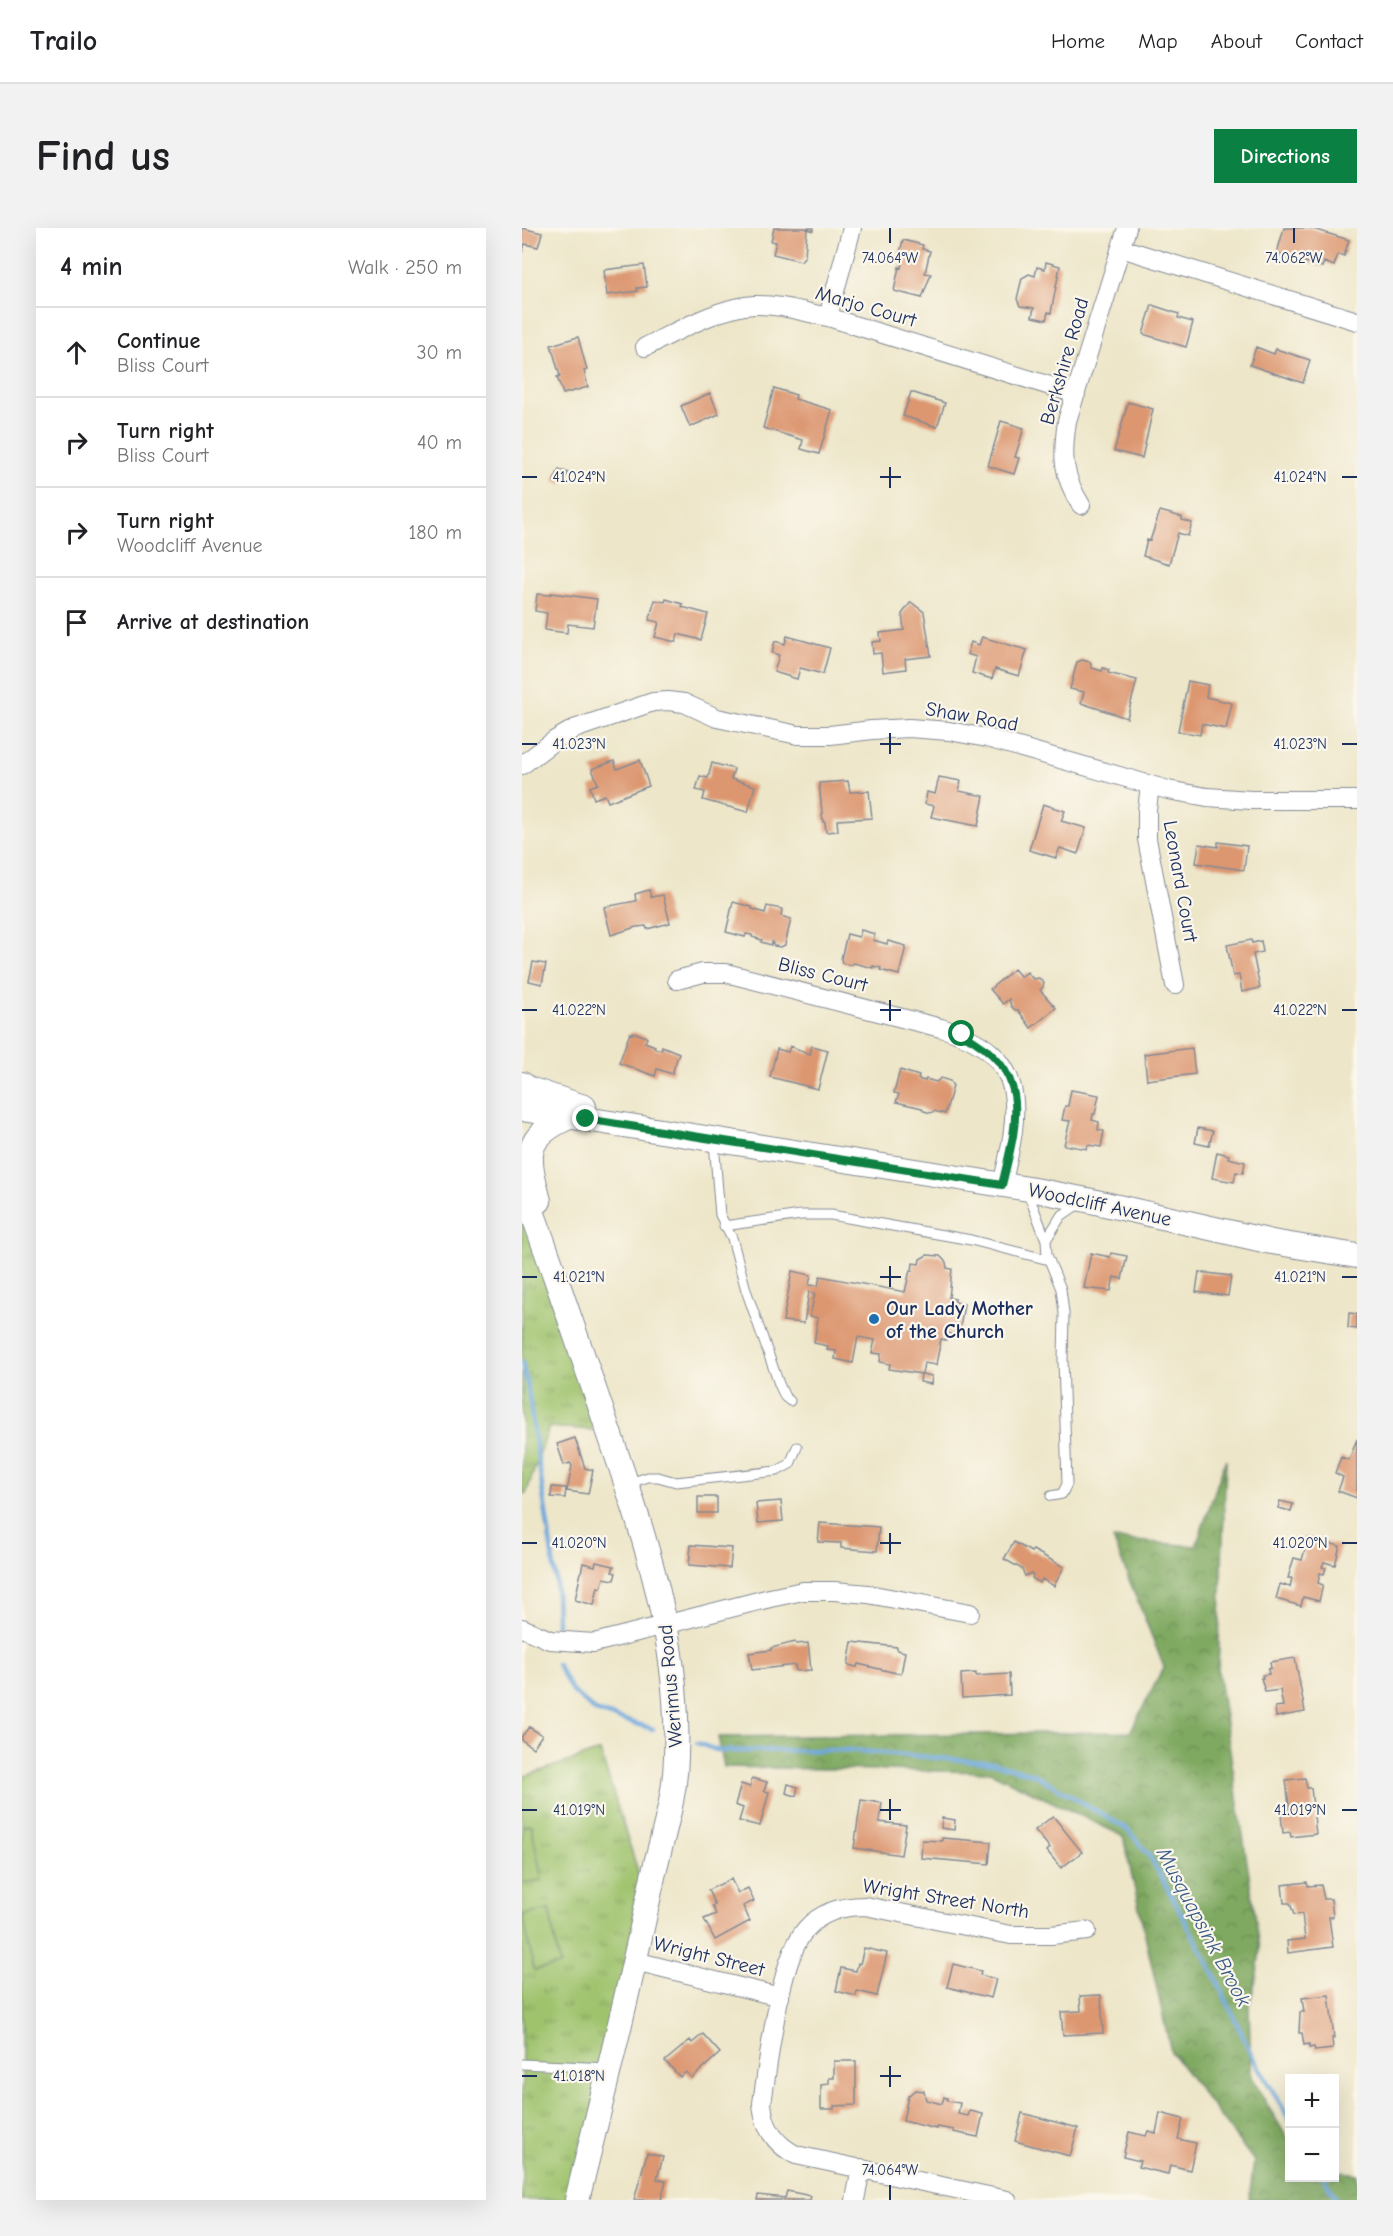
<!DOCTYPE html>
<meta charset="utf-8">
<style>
body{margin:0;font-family:"Comic Neue",sans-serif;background:#f2f2f2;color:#202124}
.controls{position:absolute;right:18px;bottom:18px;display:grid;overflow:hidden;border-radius:0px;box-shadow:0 6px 24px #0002}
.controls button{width:54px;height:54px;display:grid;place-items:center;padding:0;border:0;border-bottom:2px solid #e0e0e0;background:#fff;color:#202124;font:30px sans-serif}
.stop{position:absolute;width:18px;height:18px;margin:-14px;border:4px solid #0b8043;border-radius:50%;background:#fff}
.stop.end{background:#0b8043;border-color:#fff;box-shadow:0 2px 6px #0008}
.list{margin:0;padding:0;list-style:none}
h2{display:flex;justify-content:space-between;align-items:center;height:78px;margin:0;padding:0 24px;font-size:26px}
h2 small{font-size:20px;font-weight:400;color:#757577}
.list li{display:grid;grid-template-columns:39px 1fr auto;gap:18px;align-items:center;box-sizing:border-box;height:90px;padding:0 24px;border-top:2px solid #e0e0e0}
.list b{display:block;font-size:22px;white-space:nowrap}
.list p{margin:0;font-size:20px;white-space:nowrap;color:#757577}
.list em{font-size:20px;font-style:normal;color:#757577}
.icon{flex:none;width:33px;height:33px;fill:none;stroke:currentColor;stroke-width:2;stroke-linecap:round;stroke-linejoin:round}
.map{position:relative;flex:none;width:835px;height:1972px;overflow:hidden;border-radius:0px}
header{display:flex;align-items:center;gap:36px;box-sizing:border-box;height:84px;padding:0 30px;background:#fff;border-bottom:2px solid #e0e0e0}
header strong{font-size:28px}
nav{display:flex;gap:33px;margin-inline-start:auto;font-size:21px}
.intro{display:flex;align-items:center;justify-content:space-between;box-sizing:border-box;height:144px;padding:0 36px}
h1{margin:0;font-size:42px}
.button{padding:15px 27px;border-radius:0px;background:#0b8043;color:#fff;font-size:21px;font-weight:700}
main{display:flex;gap:36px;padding:0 36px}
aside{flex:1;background:#fff;border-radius:0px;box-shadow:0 6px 24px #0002}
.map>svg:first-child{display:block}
.forest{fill:url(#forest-crowns);stroke:#4d6c5f;stroke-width:1.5}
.park{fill:url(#park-tufts);stroke:#5d7966;stroke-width:1.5}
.pitch{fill:#9fc36d;stroke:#5d7966;stroke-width:1.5}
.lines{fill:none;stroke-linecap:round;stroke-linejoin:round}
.stream{stroke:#6aa6db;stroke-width:4.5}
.building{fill:#dc966f}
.service-casing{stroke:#848a94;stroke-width:11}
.minor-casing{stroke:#848a94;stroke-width:20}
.secondary-casing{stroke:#848a94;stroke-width:26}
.service{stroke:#fff;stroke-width:9}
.minor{stroke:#fff;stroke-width:18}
.secondary{stroke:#fff;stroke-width:24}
.route{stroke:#0b8043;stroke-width:8}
.ticks{fill:none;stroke:#1b2f5e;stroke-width:2}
.poi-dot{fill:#1f6fb2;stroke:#fbf7ec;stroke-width:2}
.labels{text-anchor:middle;stroke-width:4.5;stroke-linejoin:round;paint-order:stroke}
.street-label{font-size:20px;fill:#1b2f5e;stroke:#fbf7ec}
.poi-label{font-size:20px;font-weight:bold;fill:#1b2f5e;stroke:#fbf7ec;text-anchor:start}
.water-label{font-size:21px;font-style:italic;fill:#37598a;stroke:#fbf7ec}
.ticks-label{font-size:15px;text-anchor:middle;fill:#1b2f5e;stroke:#fbf7ec;stroke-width:4.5;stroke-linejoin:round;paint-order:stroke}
</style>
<header>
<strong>Trailo</strong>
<nav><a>Home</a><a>Map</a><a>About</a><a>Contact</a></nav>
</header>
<div class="intro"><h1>Find us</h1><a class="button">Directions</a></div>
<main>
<aside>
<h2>4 min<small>Walk · 250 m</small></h2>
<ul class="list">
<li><svg class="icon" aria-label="ahead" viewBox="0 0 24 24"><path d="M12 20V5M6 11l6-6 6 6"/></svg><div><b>Continue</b><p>Bliss Court</p></div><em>30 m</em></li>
<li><svg class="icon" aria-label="right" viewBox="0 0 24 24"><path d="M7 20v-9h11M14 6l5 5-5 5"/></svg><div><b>Turn right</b><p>Bliss Court</p></div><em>40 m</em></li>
<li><svg class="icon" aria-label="right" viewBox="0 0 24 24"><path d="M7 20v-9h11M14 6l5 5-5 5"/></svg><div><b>Turn right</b><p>Woodcliff Avenue</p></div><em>180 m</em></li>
<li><svg class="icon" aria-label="arrive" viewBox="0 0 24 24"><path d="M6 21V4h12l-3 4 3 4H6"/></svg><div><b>Arrive at destination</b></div></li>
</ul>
</aside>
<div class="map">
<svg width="835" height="1972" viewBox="0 0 835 1972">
<defs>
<pattern id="forest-crowns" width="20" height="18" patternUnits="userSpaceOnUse" patternTransform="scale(1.5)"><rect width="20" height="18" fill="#7fa960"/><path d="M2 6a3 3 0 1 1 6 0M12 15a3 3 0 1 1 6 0" fill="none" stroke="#678a52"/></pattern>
<pattern id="park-tufts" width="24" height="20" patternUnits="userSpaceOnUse" patternTransform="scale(1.5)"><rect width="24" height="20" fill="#9fc36d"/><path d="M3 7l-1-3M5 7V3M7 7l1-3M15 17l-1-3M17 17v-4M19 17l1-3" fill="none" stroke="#819f5d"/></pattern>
</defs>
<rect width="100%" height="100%" fill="#fbf7ec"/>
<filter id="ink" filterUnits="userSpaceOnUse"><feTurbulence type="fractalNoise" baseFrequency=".0167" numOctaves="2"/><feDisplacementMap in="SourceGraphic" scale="12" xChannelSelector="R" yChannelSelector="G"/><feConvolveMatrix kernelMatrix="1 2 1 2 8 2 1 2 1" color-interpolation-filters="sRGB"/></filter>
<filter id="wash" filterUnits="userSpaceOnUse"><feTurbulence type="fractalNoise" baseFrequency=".008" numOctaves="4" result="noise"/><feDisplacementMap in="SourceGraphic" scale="24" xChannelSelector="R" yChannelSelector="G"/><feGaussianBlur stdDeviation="1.35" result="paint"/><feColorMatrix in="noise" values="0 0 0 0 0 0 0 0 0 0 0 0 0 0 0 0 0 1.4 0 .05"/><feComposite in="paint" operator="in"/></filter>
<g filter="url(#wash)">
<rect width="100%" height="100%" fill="#ede6c9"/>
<path class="forest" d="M704,1231L696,1443L738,1720L735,1747L727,1777L729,1849L767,1913L768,1950H812L813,1943L835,1946V1972H727L732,1933L649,1824L601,1608L468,1544L202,1539L196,1509L608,1504L642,1439L591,1311L674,1318Z"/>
<path class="park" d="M0,956L87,1203L27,1199L4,1266L0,1265Z
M78,1523L126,1675L55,1972H0V1549Z"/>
<path class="pitch" d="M9,1596L20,1652L0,1655V1598Z
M27,1682L38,1737L12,1742L1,1687Z"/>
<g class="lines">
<path class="stream" d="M0,1135L5,1155L34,1354L35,1397
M35,1436L50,1463L73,1483L131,1501
M175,1515L197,1523L327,1522L472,1535L514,1547L606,1602L627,1627L692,1746L730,1828L768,1892
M802,1950L815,1972"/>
</g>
<g id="blocks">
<path class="building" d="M0,0L20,5L16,19L3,16L0,25Z
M252,0H291V3L285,1L283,28L279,33L251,26L254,14L249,13Z
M762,0H788L827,12L822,28L816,26L812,38L802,34L800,39L780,33L781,30L773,28L772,30L755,25Z
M381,12L401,17L400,21L408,23L403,45L409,46L400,70L372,63L377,39L379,40L381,30L377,29Z
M524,34L538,38L529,85L526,84L524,92L510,89L512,80L498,78L495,71L500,50L507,46L513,48L515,39L523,41Z
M122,37L125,59L115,60L116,63L85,67L82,42Z
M630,77L657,86L656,90L671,94L664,119L621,106Z
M56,109L65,142L62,143L66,159L41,166L35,149L38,148L29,117Z
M734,119L752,126L754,121L788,132L781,155L728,137Z
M252,160L274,167L273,171L310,182L297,226L279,221L281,212L241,200Z
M389,164L423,175L415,199L381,188Z
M188,165L197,186L168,199L159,178Z
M606,174L631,181L620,230L592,223Z
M479,193L502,200L493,229L497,230L492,246L466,238Z
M37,241L46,245L41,256L32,253Z
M638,283L660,289V292L670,295L666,308L656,305L647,336L621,328L625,312L628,313Z
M29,365L75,371L71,399L46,396L45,405L23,402L25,385L13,383L15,366L28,367Z
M144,371L161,376L160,379L186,386L179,412L156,406L154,414L133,409L137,394L127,392L133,372L143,374Z
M389,374L402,384L409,428L383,431L384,441L361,444L359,425L351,426L350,414L359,413L358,405L382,402L380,386Z
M265,408L308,420L301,446L278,440L275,451L252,444L257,427L250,425L253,413L263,416Z
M460,409L505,422L497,448L473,441L470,451L450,445L454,429L445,426L449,414L457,417Z
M560,432L568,434L570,440L580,443L581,440L587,442L586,445L615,452L605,490L559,475L562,464L548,461L555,434Z
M666,453L686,457L684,469L710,475L704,501L680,496L678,507L656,503Z
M118,532L127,558L86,574L83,567L72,571L68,559L76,556L70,541L92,533L95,541Z
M190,535L212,541L209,551L233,558L226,584L181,572L183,564L174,562L178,548L186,550Z
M417,549L439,553L437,563L462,568L456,598L409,589L412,578L403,576L405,564L413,566Z
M326,553L328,564L347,563L350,590L315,592L316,603L304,604L303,594H301L297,555Z
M521,576L543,583L539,593L564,600L556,626L538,620L534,630L507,622Z
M696,614L725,618L722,642L674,635L677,616L696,619Z
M127,662L129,669L141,667L148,695L125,701L124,698L114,699L89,707L82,679L114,673L113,666Z
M211,674L230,679V681L243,685L245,678L260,681L259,688L269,691L263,717L259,719L252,718L250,714L249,717L239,714L240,712L230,709V707L224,706L223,709L204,704Z
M339,702L353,706L351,712L365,716L366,713L384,718L377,747L358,742L359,740L351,738V740L332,735L328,737L320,735L319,731L325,706L337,709Z
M729,712L730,715L739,713L741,724L731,726L738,760L720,764L717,747L711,748L705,717Z
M11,734L24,736L20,756L7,753Z
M492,741L499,749L505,744L511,751L517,750L522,755L521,759L518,762L534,780L509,800L496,782H493L489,778L487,771L481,776L468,761Z
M111,804L122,808L125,810L123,814L133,818L132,820L139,822L140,818L157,825L150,846L135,841L133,848L97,835L108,805L110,806Z
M268,818L288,826L290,818L306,822L296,861L248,849L255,821L266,824Z
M670,820L673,846L625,852L622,826Z
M378,842L397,848L396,851L403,853L404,851L414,854L419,850L428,853L431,858L423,886L412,883L409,885L402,883L400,880L374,874L377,866L372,865Z
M549,862L577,867L573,886H571L570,892L577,894L576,902L582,903L579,919L566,917L565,921L542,917L548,893L540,892L543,878H546Z
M676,900L691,903L687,918L673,915Z
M695,924L707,927L706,930L723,934L721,945L714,944L712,954L690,950Z
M569,1025L588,1029L589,1025L605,1028L600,1051L592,1049L589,1063L562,1060Z
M405,1027L418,1028L424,1034L425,1040L430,1041L427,1070L433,1071V1074L442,1076L437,1107L425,1105L424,1112L419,1111L414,1137L402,1135L400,1146L410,1148L409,1156L398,1154L399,1146L367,1141L368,1136L358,1134L359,1126L350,1125L353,1112L336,1109L331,1135L313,1131L314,1123L305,1122L306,1118L292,1115L296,1090L288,1088L293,1065L287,1064L282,1095L261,1093L270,1043L289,1047L287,1057L296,1058L298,1048L383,1064L388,1042L390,1043L391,1035L397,1036L398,1031Z
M677,1044L709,1048L706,1068L674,1064Z
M827,1085L835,1086V1101L826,1100Z
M53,1210L63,1240L71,1242L66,1266L45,1263L50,1238L48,1235L42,1237L35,1216Z
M835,1211V1270L816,1263L821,1249L813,1245L819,1229L827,1232Z
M30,1259L44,1260L43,1270L29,1269Z
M176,1269H195V1285H176Z
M259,1273L261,1293L236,1295L234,1275Z
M758,1273L771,1276L769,1283L756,1280Z
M298,1295L357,1299L355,1323L319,1320V1315L296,1314Z
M786,1310L818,1318L813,1337L802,1334L800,1339L804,1340L802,1346L798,1345L796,1355L801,1357L797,1373L781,1369L779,1378L754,1371L758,1356L768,1359L770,1350H766L772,1330L780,1332Z
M492,1314L509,1324L511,1322L542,1339L532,1358L520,1351L518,1355L510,1350L511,1347L509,1345L503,1348L500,1341L482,1331Z
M169,1317L210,1320L208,1340L167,1337Z
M74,1334L92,1338L90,1344L94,1345L92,1352L82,1350L79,1360L76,1359L72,1377L53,1372L61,1335L73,1338Z
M273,1414L274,1416L286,1415L289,1442L274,1443L273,1437L230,1442L227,1425L249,1422V1420Z
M330,1414L375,1419V1422L383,1424L379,1446L336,1436L335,1439L326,1437Z
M773,1430L783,1484L754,1489L753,1479L761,1478L758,1462L743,1464L739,1450H741L740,1447L747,1446L746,1441L749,1440L748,1434Z
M454,1445V1448L487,1446L488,1467L440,1470L439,1446Z
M7,1499L20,1507L11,1520L0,1512V1508Z
M230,1550L245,1554L242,1563L247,1564L238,1598L217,1593L221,1580L213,1577L219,1556L228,1559Z
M783,1550L785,1560H789L794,1606L769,1609L768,1604L761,1605L759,1587L768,1586L764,1552Z
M266,1556L276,1559L274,1568L264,1565Z
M339,1572L360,1575L357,1594L384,1597L379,1627L332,1620Z
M531,1588L560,1624L539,1640L525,1623L528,1620L513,1602Z
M420,1590L433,1592L432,1602L419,1600Z
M420,1610L469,1614L467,1636L399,1630L400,1612L420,1613Z
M209,1651L216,1665L226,1660L232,1673L221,1678L228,1693L193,1712L182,1691L194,1686L190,1678L193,1677L186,1662Z
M785,1654L786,1658L799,1657L802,1671H809L811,1689H807L811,1719L766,1725L765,1713L783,1711L780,1686L772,1687L768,1675H762L760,1657Z
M342,1720L365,1725L355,1768L335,1763L334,1768L314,1763L319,1740L334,1743L336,1735L338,1736Z
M431,1736L459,1743L458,1747L474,1751L469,1770L425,1759Z
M579,1767L581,1805L541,1807L539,1784L559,1783L558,1768Z
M807,1767L812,1810H810L811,1821L793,1823L792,1819L787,1820V1816L782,1817L780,1805H777L778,1784H782L780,1770Z
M181,1806L198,1825L170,1850L164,1844L158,1849L143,1833L168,1812L170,1815Z
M312,1833H334V1877L312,1878V1881H299V1857L307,1856V1850H312Z
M393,1862L402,1863L404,1872L420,1876L422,1869L425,1870V1873L438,1875L436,1886L446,1888L448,1883L461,1886L456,1909L431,1904L432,1902L415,1899V1901L381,1893L386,1868Z
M500,1885L556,1900L548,1928L493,1913Z
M638,1885L661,1891L656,1911L674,1915L668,1942L648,1937L646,1946L616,1939L618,1933L601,1929L607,1904L624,1908L626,1903L634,1905Z
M125,1925L141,1929L135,1951L144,1953L139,1972H112Z
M265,1963L289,1968L288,1972H235L236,1967L263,1970Z"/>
</g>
</g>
<g filter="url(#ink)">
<use href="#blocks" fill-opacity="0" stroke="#848a94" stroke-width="1.5"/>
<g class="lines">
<g class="service-casing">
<path id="service" d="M192,914L198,987L210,1010L224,1062L257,1156L263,1169L268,1173
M506,965L524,1012L525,1027L539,1061L542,1085L541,1132L545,1256L540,1266L529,1268
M202,998L279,987H309L449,1012L527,1032
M524,1012L539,988L558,975
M105,1256L126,1249H136L154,1254L255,1243L268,1236L275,1219
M0,1836L87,1840"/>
</g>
<g class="minor-casing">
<path id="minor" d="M599,20L835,93
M306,89L330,0
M123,119C154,104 197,79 232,77C256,76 282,84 306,89L554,166
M559,277C540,247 540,227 545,193L605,0
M0,537L33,512L52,501L131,474L146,473L162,475L195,490L276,507H308L350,502L387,500L427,503L465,510L646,562L685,569L729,572H835
M628,557L625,582V611L653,757
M155,752L181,745H204L419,800C509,826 498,882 480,957
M0,1400L28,1412L72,1415L248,1370L281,1363H312L346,1366L448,1385
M113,1733L258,1769
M333,1972L339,1940
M485,1972L274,1927C252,1916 242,1899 240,1875C247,1832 257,1731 284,1701C300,1683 321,1678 343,1678L489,1707H529L565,1703"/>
</g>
<g class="secondary-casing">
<path id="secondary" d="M0,856L7,861L62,879
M0,881L513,962L565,972L750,1014L835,1028
M0,956C28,1031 53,1106 79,1181C118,1295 159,1407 154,1529C153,1575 139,1610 130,1653C108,1760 81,1866 55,1972
M17,973C5,926 0,910 47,889"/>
</g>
<use href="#service" class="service"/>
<use href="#minor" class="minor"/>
<use href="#secondary" class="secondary"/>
</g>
</g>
<g class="lines" filter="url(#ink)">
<path class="route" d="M64,891L480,957C496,891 511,843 440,806"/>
</g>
<path class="ticks" d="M368,0V15M772,0V15M368,239V260M0,249H15M358,249H379M820,249H835M368,505V526M0,516H15M358,516H379M820,516H835M368,772V793M0,782H15M358,782H379M820,782H835M368,1038V1059M0,1049H15M358,1049H379M820,1049H835M368,1305V1326M0,1315H15M358,1315H379M820,1315H835M368,1571V1592M0,1582H15M358,1582H379M820,1582H835M368,1838V1859M0,1848H15M358,1848H379M368,1957V1972"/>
<circle class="poi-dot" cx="352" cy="1091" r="6"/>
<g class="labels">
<g class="street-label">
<text transform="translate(344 78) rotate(16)" y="7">Marjo Court</text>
<text transform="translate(542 133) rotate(-74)" y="7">Berkshire Road</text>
<text transform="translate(450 488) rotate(10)" y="7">Shaw Road</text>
<text transform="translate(659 653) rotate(80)" y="7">Leonard Court</text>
<text transform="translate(301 746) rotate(14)" y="7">Bliss Court</text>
<text transform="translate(578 976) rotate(12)" y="7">Woodcliff Avenue</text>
<text transform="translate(148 1458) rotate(-95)" y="7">Werimus Road</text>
<text transform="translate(424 1670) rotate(9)" y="7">Wright Street North</text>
<text transform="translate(187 1728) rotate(14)" y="7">Wright Street</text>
</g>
<g class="poi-label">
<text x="364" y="1087">Our Lady Mother<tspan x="364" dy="23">of the Church</tspan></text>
</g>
<g class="water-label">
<text transform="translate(682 1699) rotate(62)" y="7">Musquapsink Brook</text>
</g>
</g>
<g class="ticks-label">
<text x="368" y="35">74.064°W</text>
<text x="772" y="35">74.062°W</text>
<text x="57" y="254">41.024°N</text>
<text x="778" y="254">41.024°N</text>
<text x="57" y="521">41.023°N</text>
<text x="778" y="521">41.023°N</text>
<text x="57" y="787">41.022°N</text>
<text x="778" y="787">41.022°N</text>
<text x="57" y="1054">41.021°N</text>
<text x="778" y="1054">41.021°N</text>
<text x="57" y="1320">41.020°N</text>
<text x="778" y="1320">41.020°N</text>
<text x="57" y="1587">41.019°N</text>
<text x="778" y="1587">41.019°N</text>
<text x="57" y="1853">41.018°N</text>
<text x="368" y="1947">74.064°W</text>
</g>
</svg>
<div class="controls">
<button>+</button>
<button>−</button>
</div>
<div class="stop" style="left:440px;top:806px"></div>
<div class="stop end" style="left:64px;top:891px"></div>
</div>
</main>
